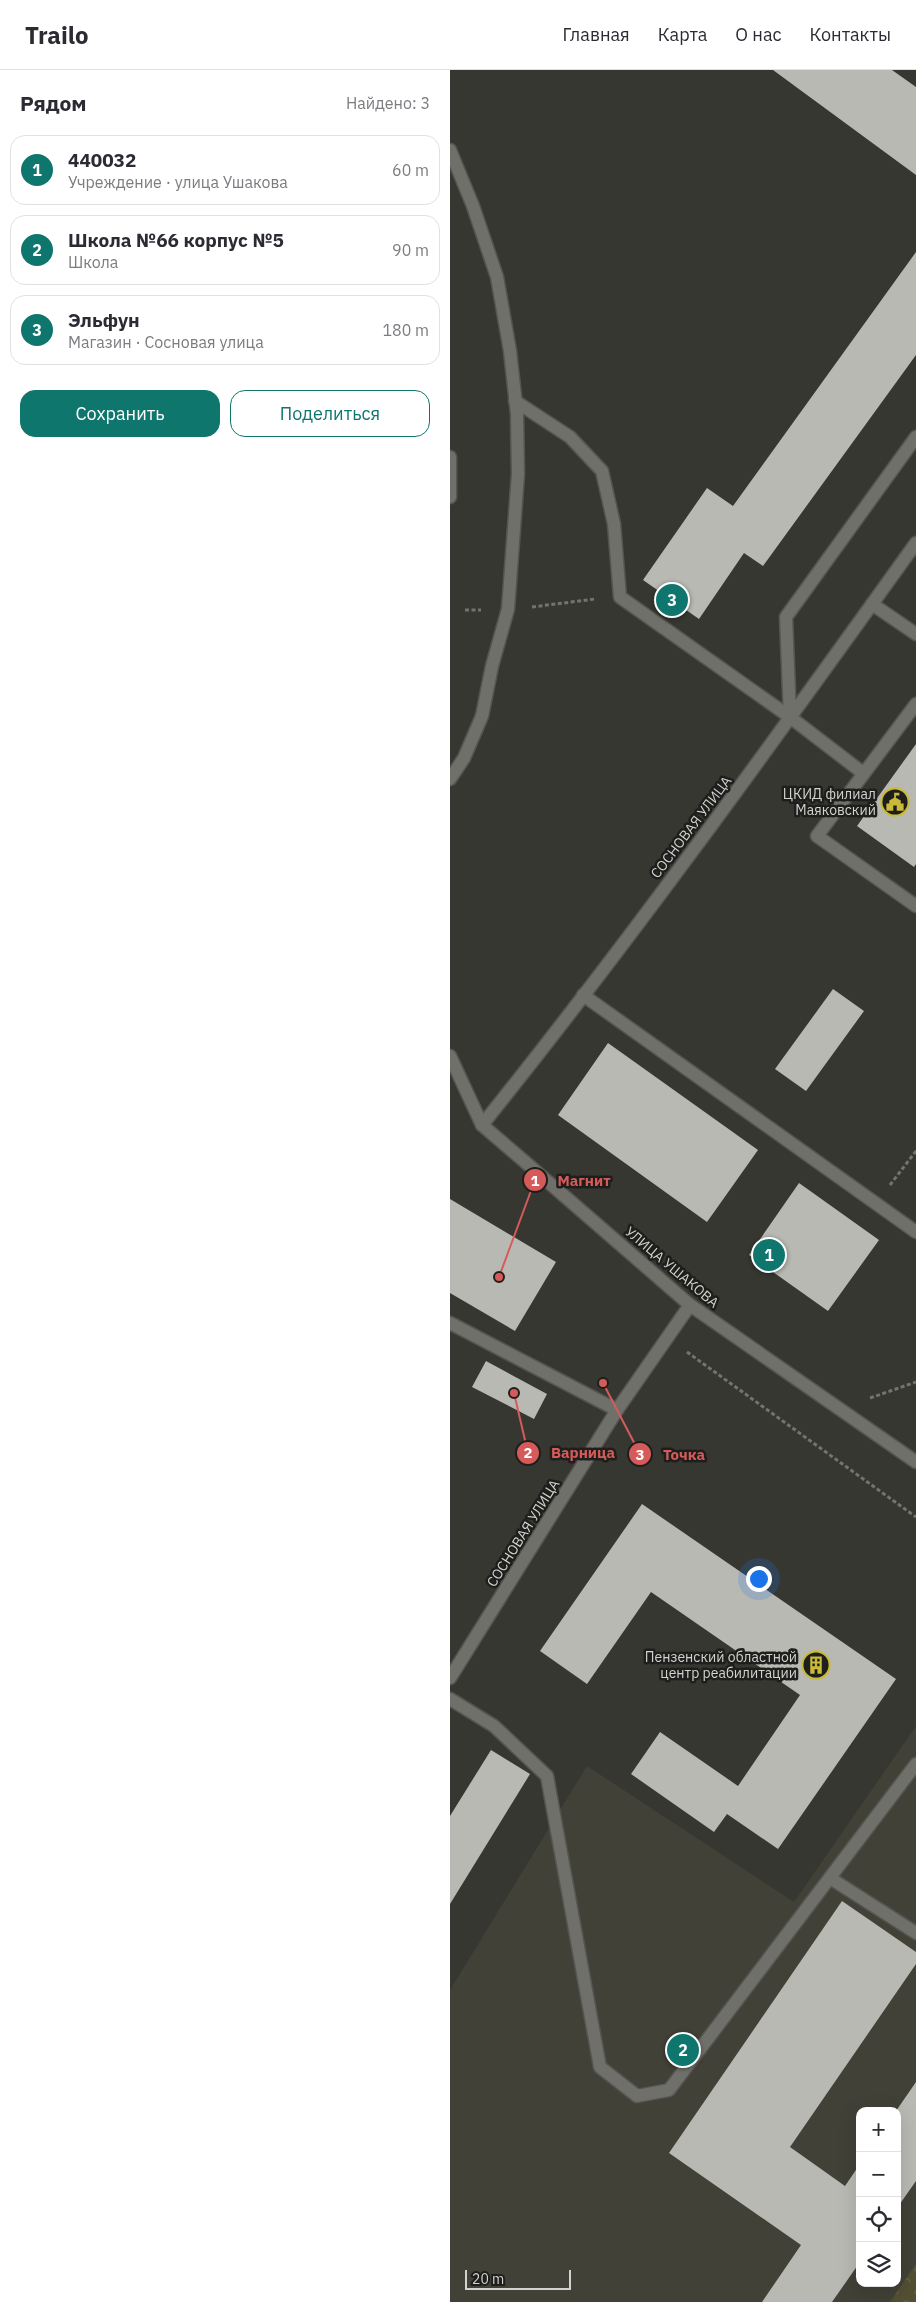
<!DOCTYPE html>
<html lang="ru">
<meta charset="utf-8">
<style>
body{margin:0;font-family:"IBM Plex Sans",sans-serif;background:#f7f7f7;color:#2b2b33}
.controls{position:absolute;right:15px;bottom:15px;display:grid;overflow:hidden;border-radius:10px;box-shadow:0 5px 20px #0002}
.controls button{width:45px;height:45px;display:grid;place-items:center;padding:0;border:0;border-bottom:1px solid #e1e1e2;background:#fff;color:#2b2b33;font:25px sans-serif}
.scale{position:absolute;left:15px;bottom:12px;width:106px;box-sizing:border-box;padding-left:5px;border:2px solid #d2d2cf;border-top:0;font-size:14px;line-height:18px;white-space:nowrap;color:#d2d2cf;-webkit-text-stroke:4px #1e1e1c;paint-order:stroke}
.you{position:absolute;left:308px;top:1508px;width:18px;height:18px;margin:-12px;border:4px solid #fff;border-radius:50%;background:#1a73e8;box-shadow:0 0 0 8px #1a73e833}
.badge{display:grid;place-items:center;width:32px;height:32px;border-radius:50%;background:#0f766e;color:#fff;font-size:16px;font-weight:700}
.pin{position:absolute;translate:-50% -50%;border:2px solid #fff;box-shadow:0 1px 5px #0006}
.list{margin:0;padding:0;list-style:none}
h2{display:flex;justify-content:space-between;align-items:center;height:65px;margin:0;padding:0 20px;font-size:21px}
h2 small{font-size:16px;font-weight:400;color:#7c7c81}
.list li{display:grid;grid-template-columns:32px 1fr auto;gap:15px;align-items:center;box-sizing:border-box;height:70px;margin:0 10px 10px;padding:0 10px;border:1px solid #e1e1e2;border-radius:15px}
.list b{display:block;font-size:19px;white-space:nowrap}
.list p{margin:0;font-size:16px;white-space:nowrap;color:#7c7c81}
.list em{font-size:16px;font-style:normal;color:#7c7c81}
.actions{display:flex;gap:10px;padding:15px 20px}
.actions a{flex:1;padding:11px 0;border:1px solid #0f766e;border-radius:15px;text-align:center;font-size:18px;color:#0f766e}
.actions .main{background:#0f766e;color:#fff}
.icon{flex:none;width:28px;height:28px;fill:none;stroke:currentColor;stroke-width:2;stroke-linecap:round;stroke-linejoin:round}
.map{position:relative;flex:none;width:466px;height:2232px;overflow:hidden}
header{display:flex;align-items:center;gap:30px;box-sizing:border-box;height:70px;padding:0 25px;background:#fff;border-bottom:1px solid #e1e1e2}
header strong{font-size:24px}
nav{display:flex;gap:28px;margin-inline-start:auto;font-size:18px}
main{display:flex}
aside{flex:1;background:#fff}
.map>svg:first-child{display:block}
.built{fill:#424137;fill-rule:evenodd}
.forest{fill:url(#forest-crowns)}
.building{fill:#b9b9b3}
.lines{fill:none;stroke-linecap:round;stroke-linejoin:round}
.service-casing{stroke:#555450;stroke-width:15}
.minor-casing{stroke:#555450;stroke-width:15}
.tertiary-casing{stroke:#555450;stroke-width:15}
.secondary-casing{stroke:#555450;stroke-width:15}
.path{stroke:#73736f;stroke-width:3;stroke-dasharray:4 2.5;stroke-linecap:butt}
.service{stroke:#70706b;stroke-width:12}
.minor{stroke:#70706b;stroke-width:12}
.tertiary{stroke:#70706b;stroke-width:12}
.secondary{stroke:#70706b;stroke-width:12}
.labels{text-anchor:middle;stroke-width:5;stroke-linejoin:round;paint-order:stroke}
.poi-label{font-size:14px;fill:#d2d2cf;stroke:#1e1e1c;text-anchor:end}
.street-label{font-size:14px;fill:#d2d2cf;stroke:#1e1e1c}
.leader{fill:none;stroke:#d55b5a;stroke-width:2}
.callout-dot{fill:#d55b5a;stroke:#1e1e1c;stroke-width:2}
.mark-label{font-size:15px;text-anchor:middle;font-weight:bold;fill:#fff}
.callout-label{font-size:15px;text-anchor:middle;font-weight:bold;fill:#d55b5a;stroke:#1e1e1c;stroke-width:5;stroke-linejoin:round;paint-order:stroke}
</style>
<header>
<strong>Trailo</strong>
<nav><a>Главная</a><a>Карта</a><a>О нас</a><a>Контакты</a></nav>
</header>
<main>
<aside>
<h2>Рядом<small>Найдено: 3</small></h2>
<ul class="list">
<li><span class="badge">1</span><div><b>440032</b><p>Учреждение · улица Ушакова</p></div><em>60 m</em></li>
<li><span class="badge">2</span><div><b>Школа №66 корпус №5</b><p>Школа</p></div><em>90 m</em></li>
<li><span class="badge">3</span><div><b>Эльфун</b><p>Магазин · Сосновая улица</p></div><em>180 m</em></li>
</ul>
<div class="actions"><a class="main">Сохранить</a><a>Поделиться</a></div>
</aside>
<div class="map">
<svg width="466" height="2232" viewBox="0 0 466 2232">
<defs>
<pattern id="forest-crowns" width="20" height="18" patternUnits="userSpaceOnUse" patternTransform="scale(1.25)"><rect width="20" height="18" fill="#524f33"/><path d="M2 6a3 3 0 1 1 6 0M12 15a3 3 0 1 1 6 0" fill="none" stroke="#6a6750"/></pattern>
</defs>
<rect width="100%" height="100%" fill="#373732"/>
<path class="built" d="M466,1656V2232H0V1920L137,1696L344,1832ZM410,2041H447V2213H410Z"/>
<path class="forest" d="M466,2194V2232H440Z"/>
<path class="building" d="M323,0H442L466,17V105Z
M466,182V285L313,496L294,483L249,549L193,510L257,418L283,436Z
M466,674V794L464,797L407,756Z
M383,919L414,941L356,1021L325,999Z
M158,973L308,1080L257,1152L108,1045Z
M349,1113L429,1170L378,1241L299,1185Z
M0,1129L106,1192L65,1261L0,1223Z
M36,1291L97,1324L84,1349L22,1317Z
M192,1434L446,1609L328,1779L277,1744L264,1762L181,1704L210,1662L288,1716L350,1625L201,1522L137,1614L90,1581Z
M41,1680L80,1704L0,1834V1746Z
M392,1831L466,1882V1894L340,2077L395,2116L410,2094V2192L382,2232H312L351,2175L219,2083Z
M466,2012V2111L447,2138L446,2041Z"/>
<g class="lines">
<g class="service-casing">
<path id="service" d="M65,331L120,367L152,401L164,454L170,527L340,647L413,703
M422,534L466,564
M466,634L367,766L466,836
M340,647L336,547L466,367
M133,925L466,1162
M0,1629L44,1656L97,1706L150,1997L187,2026L219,2020L466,1694
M380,1808L466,1863"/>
</g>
<g class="minor-casing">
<path id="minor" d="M0,80L23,136L47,207L60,281L67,344L68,404L58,539L42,596L32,646L14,688L0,709
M32,1055C184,866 325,669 466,473
M0,1253L167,1340"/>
</g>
<g class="tertiary-casing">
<path id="tertiary" d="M0,1608L167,1340L240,1235"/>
</g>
<g class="secondary-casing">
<path id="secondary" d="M0,387V427
M0,986L32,1055L74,1091L240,1235L466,1392"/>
</g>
<path class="path" d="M82,537L145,529
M15,540H31
M440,1115L466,1081
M237,1282L466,1447
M420,1328L466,1312"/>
<use href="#service" class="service"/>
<use href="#minor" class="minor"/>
<use href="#tertiary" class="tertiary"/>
<use href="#secondary" class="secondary"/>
</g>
<defs>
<g id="civic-ring" transform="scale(1.4375)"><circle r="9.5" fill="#1e1e1c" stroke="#c9ba3a" stroke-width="1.5"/><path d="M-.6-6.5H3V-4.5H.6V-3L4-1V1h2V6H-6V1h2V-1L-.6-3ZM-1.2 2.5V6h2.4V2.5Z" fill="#c9ba3a"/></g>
<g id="building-ring" transform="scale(1.4375)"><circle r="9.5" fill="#1e1e1c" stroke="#c9ba3a" stroke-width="1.5"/><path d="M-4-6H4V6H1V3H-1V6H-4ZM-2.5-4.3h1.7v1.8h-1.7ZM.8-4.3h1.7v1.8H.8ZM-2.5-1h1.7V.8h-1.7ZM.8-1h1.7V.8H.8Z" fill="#c9ba3a"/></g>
</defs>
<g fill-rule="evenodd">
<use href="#civic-ring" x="445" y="732"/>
<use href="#building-ring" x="366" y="1595"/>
</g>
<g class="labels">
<g class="poi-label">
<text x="426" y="729">ЦКИД филиал<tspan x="426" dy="16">Маяковский</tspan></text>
<text x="347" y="1592">Пензенский областной<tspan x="347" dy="16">центр реабилитации</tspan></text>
</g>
<g class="street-label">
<text transform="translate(241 757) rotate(-53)" y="5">СОСНОВАЯ УЛИЦА</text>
<text transform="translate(222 1197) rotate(40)" y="5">УЛИЦА УШАКОВА</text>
<text transform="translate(73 1463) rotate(-58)" y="5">СОСНОВАЯ УЛИЦА</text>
</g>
</g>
<path class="leader" d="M49 1207L85 1110M64 1323L78 1383M153 1313L190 1384"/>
<g class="callout-dot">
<circle cx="49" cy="1207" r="5"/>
<circle cx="64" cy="1323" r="5"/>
<circle cx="153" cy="1313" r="5"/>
<circle cx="85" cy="1110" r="12"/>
<circle cx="78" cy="1383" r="12"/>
<circle cx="190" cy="1384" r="12"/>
</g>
<g class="mark-label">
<text x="85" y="1116">1</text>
<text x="78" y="1388">2</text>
<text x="190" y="1390">3</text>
</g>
<g class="callout-label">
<text x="134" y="1116">Магнит</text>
<text x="133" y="1388">Варница</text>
<text x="234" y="1390">Точка</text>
</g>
</svg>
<div class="controls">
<button>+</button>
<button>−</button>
<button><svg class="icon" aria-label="locate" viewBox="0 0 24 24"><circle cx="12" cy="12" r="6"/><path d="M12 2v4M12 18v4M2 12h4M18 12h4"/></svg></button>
<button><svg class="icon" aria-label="layers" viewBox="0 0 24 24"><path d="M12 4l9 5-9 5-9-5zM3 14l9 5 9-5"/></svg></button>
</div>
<div class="scale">20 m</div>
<div class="you"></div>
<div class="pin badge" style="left:319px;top:1185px">1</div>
<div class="pin badge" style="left:233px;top:1980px">2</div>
<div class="pin badge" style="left:222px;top:530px">3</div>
</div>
</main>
